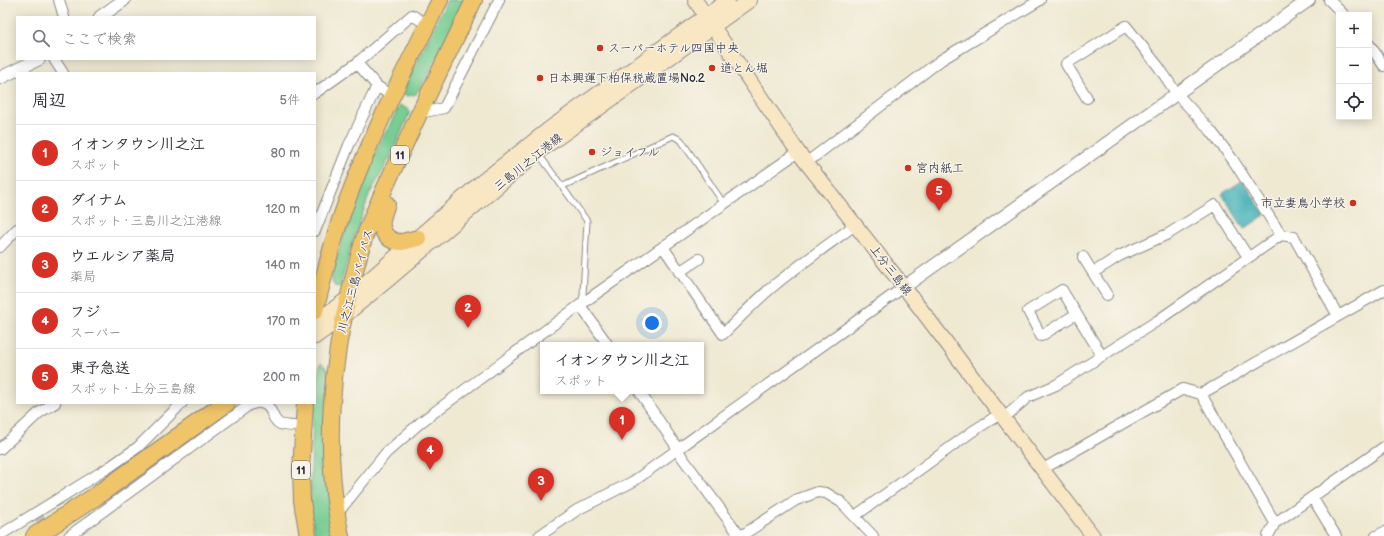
<!DOCTYPE html>
<html lang="ja">
<meta charset="utf-8">
<style>
body{margin:0;font-family:"Balsamiq Sans","Klee One",sans-serif;background:#f7f7f7;color:#2b2b33}
.controls{position:absolute;right:12px;top:12px;display:grid;overflow:hidden;border-radius:0px;box-shadow:0 2px 10px #0003}
.controls button{width:36px;height:36px;display:grid;place-items:center;padding:0;border:0;border-bottom:1px solid #e1e1e2;background:#fff;color:#2b2b33;font:20px sans-serif}
.you{position:absolute;left:652px;top:323px;width:14px;height:14px;margin:-10px;border:3px solid #fff;border-radius:50%;background:#1a73e8;box-shadow:0 0 0 6px #1a73e833}
.badge{display:grid;place-items:center;width:26px;height:26px;border-radius:50%;background:#d93025;color:#fff;font-size:13px;font-weight:700}
.pin{position:absolute;translate:-50% -33px;filter:drop-shadow(0 1px 2px #0008)}
.pin::after{content:'';position:absolute;top:21px;width:14px;height:12px;background:inherit;clip-path:polygon(0 0,100% 0,50% 100%)}
.popup{position:absolute;left:540px;top:342px;width:164px;height:52px;box-sizing:border-box;display:grid;place-content:center;border-radius:0px;background:#fff;filter:drop-shadow(0 1px 3px #0005);font-size:13px;white-space:nowrap;color:#7c7c81}
.popup b{font-size:15px;color:#2b2b33}
.popup::after{content:'';position:absolute;left:50%;top:100%;margin-left:-8px;border:8px solid transparent;border-top-color:#fff}
.list{margin:0;padding:0;list-style:none}
h2{display:flex;justify-content:space-between;align-items:center;height:52px;margin:0;padding:0 16px;font-size:17px}
h2 small{font-size:13px;font-weight:400;color:#7c7c81}
.list li{display:grid;grid-template-columns:26px 1fr auto;gap:12px;align-items:center;box-sizing:border-box;height:56px;padding:0 16px;border-top:1px solid #e1e1e2}
.list b{display:block;font-size:15px;white-space:nowrap}
.list p{margin:0;font-size:13px;white-space:nowrap;color:#7c7c81}
.list em{font-size:13px;font-style:normal;color:#7c7c81}
.icon{flex:none;width:22px;height:22px;fill:none;stroke:currentColor;stroke-width:2;stroke-linecap:round;stroke-linejoin:round}
.map{position:relative;flex:none;width:1384px;height:536px;overflow:hidden}
.search{position:absolute;background:#fff;box-shadow:0 2px 10px #0003;left:16px;top:16px;width:300px;height:44px;display:flex;align-items:center;gap:10px;box-sizing:border-box;padding:0 14px;border-radius:0px;color:#7c7c81;font-size:15px}
.panel{position:absolute;background:#fff;box-shadow:0 2px 10px #0003;left:16px;top:72px;width:300px;height:332px;border-radius:0px}
.map>svg:first-child{display:block}
.green{fill:#77cd92;stroke:#4c7866}
.water{fill:#3fb0b7;stroke:#306979}
.lines{fill:none;stroke-linecap:round;stroke-linejoin:round}
.minor-tunnel{stroke:#c6c1b4;stroke-width:10;stroke-dasharray:10 5;stroke-linecap:butt}
.service-casing{stroke:#888686;stroke-width:7}
.minor-casing{stroke:#888686;stroke-width:12}
.tertiary-casing{stroke:#888686;stroke-width:14}
.secondary-casing{stroke:#888686;stroke-width:16}
.trunk-casing{stroke:#888686;stroke-width:18}
.motorway-casing{stroke:#888686;stroke-width:20}
.service{stroke:#fff;stroke-width:5}
.minor{stroke:#fff;stroke-width:10}
.tertiary{stroke:#fff;stroke-width:12}
.secondary{stroke:#f9e7c3;stroke-width:14}
.trunk{stroke:#f0c469;stroke-width:16}
.motorway{stroke:#f0c469;stroke-width:18}
.poi-dot{fill:#c8321e;stroke:#f7f3e8;stroke-width:1.5}
.labels{text-anchor:middle;stroke-width:3;stroke-linejoin:round;paint-order:stroke}
.shield{fill:#f7f3e8;stroke:#62616f;stroke-width:1}
.shield-label{font-size:11px;font-weight:bold;fill:#22223b}
.poi-label{font-size:12px;fill:#22223b;stroke:#f7f3e8;text-anchor:start}
.street-label{font-size:12px;fill:#22223b;stroke:#f7f3e8}
</style>
<div class="map">
<svg width="1384" height="536" viewBox="0 0 1384 536">
<rect width="100%" height="100%" fill="#f7f3e8"/>
<filter id="ink" filterUnits="userSpaceOnUse"><feTurbulence type="fractalNoise" baseFrequency=".025" numOctaves="2"/><feDisplacementMap in="SourceGraphic" scale="8" xChannelSelector="R" yChannelSelector="G"/><feConvolveMatrix kernelMatrix="1 2 1 2 8 2 1 2 1" color-interpolation-filters="sRGB"/></filter>
<filter id="wash" filterUnits="userSpaceOnUse"><feTurbulence type="fractalNoise" baseFrequency=".012" numOctaves="4" result="noise"/><feDisplacementMap in="SourceGraphic" scale="16" xChannelSelector="R" yChannelSelector="G"/><feGaussianBlur stdDeviation="0.9" result="paint"/><feColorMatrix in="noise" values="0 0 0 0 0 0 0 0 0 0 0 0 0 0 0 0 0 1.4 0 .05"/><feComposite in="paint" operator="in"/></filter>
<g filter="url(#wash)">
<rect width="100%" height="100%" fill="#efe9d2"/>
<path class="green" d="M447,0H467L426,78L416,94L407,96L402,93Z
M400,105L409,110L410,112L390,158L370,193L352,243L340,287L335,286L332,281V272L357,195L372,158Z
M321,363L327,368L328,371L334,536H315L311,512L310,496L313,414L317,375Z"/>
<path class="water" d="M1243,180L1265,215L1244,229L1222,194Z"/>
</g>
<g filter="url(#ink)">
<g class="lines">
<path class="minor-tunnel" d="M39,517L48,533"/>
<g class="service-casing">
<path id="service" d="M538,153L587,221L583,295L581,303
M563,186L673,136L681,140L724,204"/>
</g>
<g class="minor-casing">
<path id="minor" d="M59,0L64,17
M1329,0L1344,15
M1369,44L1384,66
M54,59L63,73
M357,63L377,86L393,97
M315,93L357,63L412,15L428,25
M1087,98L1066,64L1126,26L1158,66L1177,94L1211,131L1233,160L1281,235L1294,237L1338,316
M420,113L444,108L499,0
M806,163L941,60L1040,0
M315,231L349,145L377,86
M0,247L17,229
M663,247L723,334C741,317 757,299 777,283C802,263 829,244 855,225
M1083,257L1107,295
M679,272L699,259
M1094,272L1119,256L1168,234L1215,205L1248,257
M580,305L608,345
M1076,314L1041,336L1028,311L1062,290L1102,356
M1201,394L1275,523
M261,403C275,407 270,419 280,424C285,426 298,426 304,427
M1004,418L1028,397L1056,385L1157,321L1281,235
M0,449L40,412L55,403
M1043,469L1183,389L1201,394L1384,290
M1312,497L1336,536
M336,515L386,453L421,422L580,305L798,152
M855,516L973,431L1000,414
M0,535L111,466L138,447L182,403
M69,536L249,405L256,403
M539,536L577,510L634,481L678,449L639,391
M740,536L682,457L678,449L904,287
M741,536L796,500L818,492L826,493L841,502L873,536
M1268,536L1275,523L1384,447
M1376,536L1384,532"/>
</g>
<g class="tertiary-casing">
<path id="tertiary" d="M100,17L124,0
M0,78L39,59
M904,287L1309,0"/>
</g>
<g class="secondary-casing">
<path id="secondary" d="M695,0L798,152L904,287L1093,536
M315,322L347,299L479,184L549,129L728,0
M315,337L344,316L389,279L538,152L750,0"/>
</g>
<g class="trunk-casing">
<path id="trunk" d="M387,204C382,217 377,230 390,239C393,241 398,242 402,242C407,241 413,239 418,238
M315,311C324,276 332,241 345,206C371,135 406,67 440,0
M305,403L301,470L302,501L308,536
M341,536C323,452 330,362 353,279C357,263 361,246 367,230C378,201 392,173 405,144C427,96 451,48 474,0"/>
</g>
<g class="motorway-casing">
<path id="motorway" d="M35,536L96,496L226,403"/>
</g>
<use href="#service" class="service"/>
<use href="#minor" class="minor"/>
<use href="#tertiary" class="tertiary"/>
<use href="#secondary" class="secondary"/>
<use href="#trunk" class="trunk"/>
<use href="#motorway" class="motorway"/>
</g>
</g>
<g class="poi-dot">
<circle cx="600" cy="48" r="4"/>
<circle cx="712" cy="68" r="4"/>
<circle cx="540" cy="78" r="4"/>
<circle cx="592" cy="152" r="4"/>
<circle cx="908" cy="168" r="4"/>
<circle cx="1353" cy="203" r="4"/>
</g>
<g class="labels">
<g class="shield">
<rect x="391" y="146" width="18" height="18" rx="3"/>
<rect x="292" y="461" width="18" height="18" rx="3"/>
</g>
<g class="shield-label">
<text x="400" y="159">11</text>
<text x="301" y="474">11</text>
</g>
<g class="poi-label">
<text x="608" y="52">スーパーホテル四国中央</text>
<text x="720" y="72">道とん堀</text>
<text x="548" y="82">日本興運下柏保税蔵置場No.2</text>
<text x="600" y="156">ジョイフル</text>
<text x="916" y="172">宮内紙工</text>
<text x="1345" y="207" text-anchor="end">市立妻鳥小学校</text>
</g>
<g class="street-label">
<text transform="translate(528 162) rotate(-39)" y="4">三島川之江港線</text>
<text transform="translate(891 270) rotate(52)" y="4">上分三島線</text>
<text transform="translate(355 281) rotate(-75)" y="4">川之江三島バイパス</text>
</g>
</g>
</svg>
<div class="controls">
<button>+</button>
<button>−</button>
<button><svg class="icon" aria-label="locate" viewBox="0 0 24 24"><circle cx="12" cy="12" r="6"/><path d="M12 2v4M12 18v4M2 12h4M18 12h4"/></svg></button>
</div>
<div class="you"></div>
<div class="pin badge" style="left:622px;top:440px">1</div>
<div class="popup"><b>イオンタウン川之江</b>スポット</div>
<div class="pin badge" style="left:468px;top:328px">2</div>
<div class="pin badge" style="left:541px;top:501px">3</div>
<div class="pin badge" style="left:430px;top:470px">4</div>
<div class="pin badge" style="left:939px;top:211px">5</div>
<div class="search"><svg class="icon" aria-label="search" viewBox="0 0 24 24"><circle cx="10" cy="10" r="6"/><path d="M15 15l6 6"/></svg>ここで検索</div>
<section class="panel">
<h2>周辺<small>5件</small></h2>
<ul class="list">
<li><span class="badge">1</span><div><b>イオンタウン川之江</b><p>スポット</p></div><em>80 m</em></li>
<li><span class="badge">2</span><div><b>ダイナム</b><p>スポット · 三島川之江港線</p></div><em>120 m</em></li>
<li><span class="badge">3</span><div><b>ウエルシア薬局</b><p>薬局</p></div><em>140 m</em></li>
<li><span class="badge">4</span><div><b>フジ</b><p>スーパー</p></div><em>170 m</em></li>
<li><span class="badge">5</span><div><b>東予急送</b><p>スポット · 上分三島線</p></div><em>200 m</em></li>
</ul>
</section>
</div>
